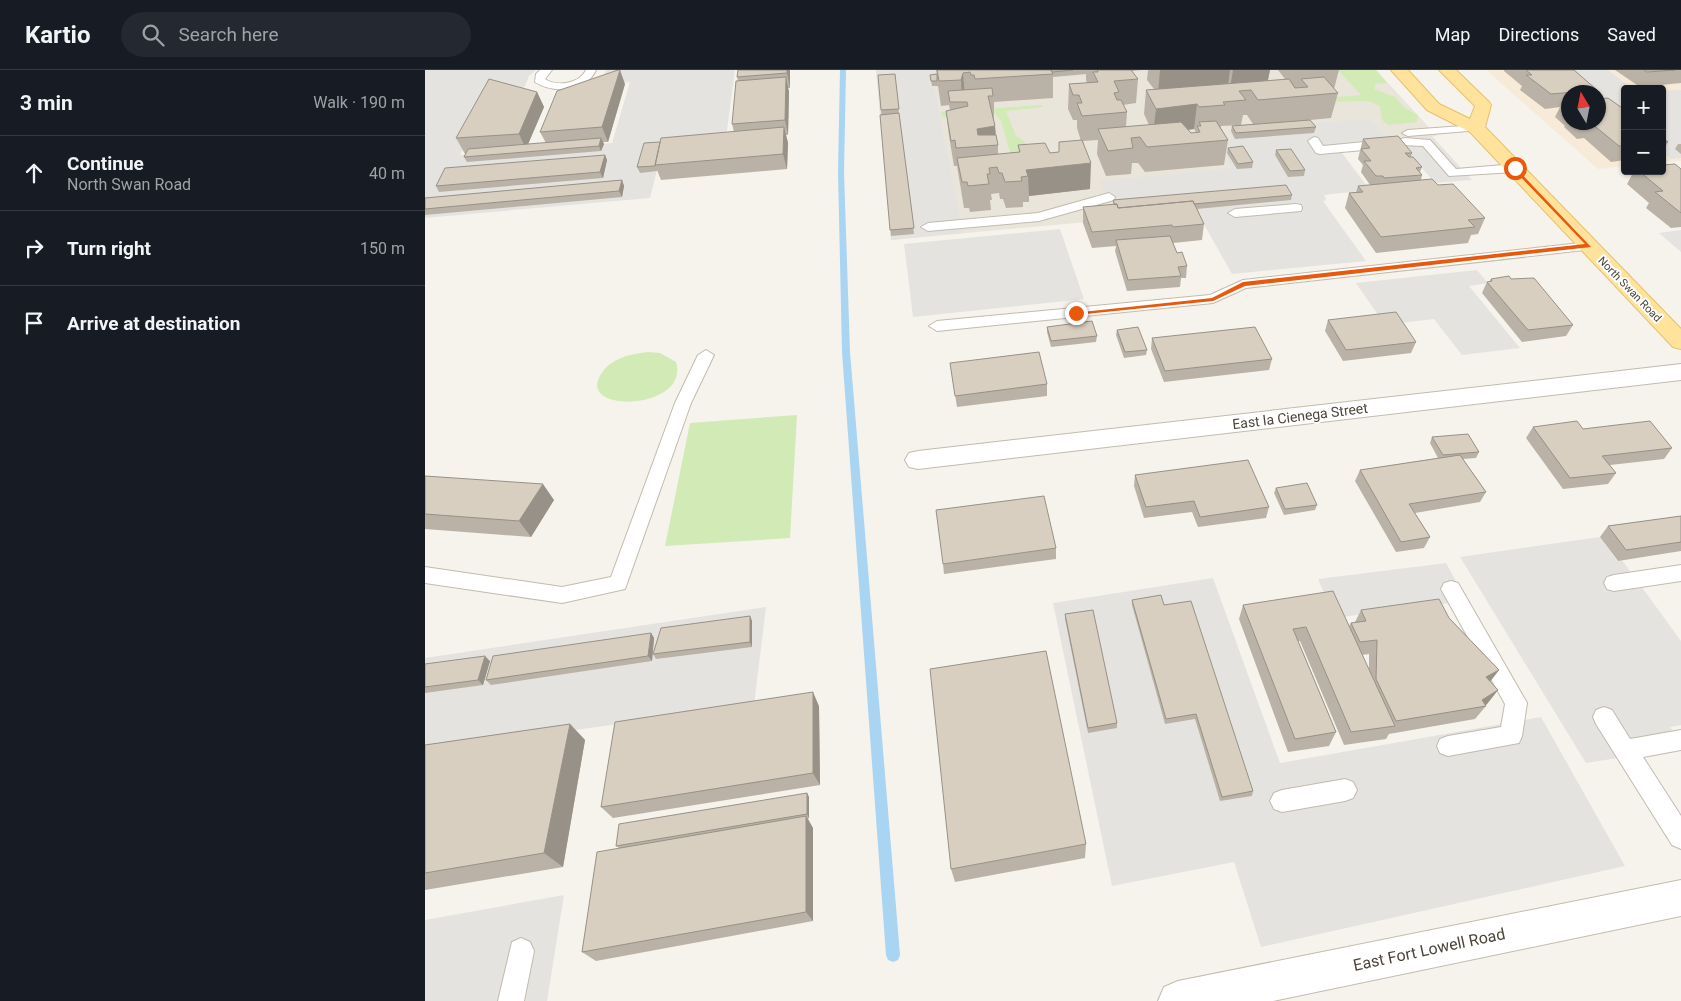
<!DOCTYPE html>
<meta charset="utf-8">
<style>
body{margin:0;font-family:Roboto,sans-serif;background:#242831;color:#f1f3f6}
.controls{position:absolute;right:15px;top:15px;display:grid;overflow:hidden;border-radius:5px;box-shadow:0 1px 4px #0004}
.controls button{width:45px;height:45px;display:grid;place-items:center;padding:0;border:0;border-bottom:1px solid #363941;background:#171b24;color:#f1f3f6;font:25px sans-serif}
.compass{position:absolute;left:1136px;top:15px;width:45px;height:45px;border-radius:50%;background:#171b24;box-shadow:0 1px 4px #0004;rotate:350deg}
.stop{position:absolute;width:15px;height:15px;margin:-11px;border:4px solid #ea580c;border-radius:50%;background:#fff}
.stop.end{background:#ea580c;border-color:#fff;box-shadow:0 1px 5px #0008}
.list{margin:0;padding:0;list-style:none}
h2{display:flex;justify-content:space-between;align-items:center;height:65px;margin:0;padding:0 20px;font-size:21px}
h2 small{font-size:16px;font-weight:400;color:#9ea1a6}
.list li{display:grid;grid-template-columns:32px 1fr auto;gap:15px;align-items:center;box-sizing:border-box;height:75px;padding:0 20px;border-top:1px solid #363941}
.list b{display:block;font-size:19px;white-space:nowrap}
.list p{margin:0;font-size:16px;white-space:nowrap;color:#9ea1a6}
.list em{font-size:16px;font-style:normal;color:#9ea1a6}
.icon{flex:none;width:28px;height:28px;fill:none;stroke:currentColor;stroke-width:2;stroke-linecap:round;stroke-linejoin:round}
.map{position:relative;flex:none;width:1256px;height:931px;overflow:hidden}
header{display:flex;align-items:center;gap:30px;box-sizing:border-box;height:70px;padding:0 25px;background:#171b24;border-bottom:1px solid #363941}
header strong{font-size:24px}
nav{display:flex;gap:28px;margin-inline-start:auto;font-size:18px}
.search{width:350px;height:45px;background:#242831;display:flex;align-items:center;gap:12px;box-sizing:border-box;padding:0 18px;border-radius:28px;color:#9ea1a6;font-size:19px}
main{display:flex}
aside{flex:1;background:#171b24}
.map>svg:first-child{display:block}
.residential{fill:#eae5da}
.commercial{fill:#f7ead8;fill-rule:evenodd}
.green{fill:#d2eab5}
.parking{fill:#e5e3e0}
.lines{fill:none;stroke-linecap:round;stroke-linejoin:round}
.stream{fill:#a9d4f2;fill-rule:evenodd}
.lane-casing{stroke:#c2bbae;stroke-width:2}
.street-casing{stroke:#c2bbae;stroke-width:2}
.primary-casing{stroke:#e6c16a;stroke-width:2}
.lane{fill:#fff;fill-rule:evenodd}
.street{fill:#fff;fill-rule:evenodd}
.primary{fill:#ffe39c;fill-rule:evenodd}
.wall{fill:#bab2a6;fill-rule:evenodd}
.shaded-wall{fill:#979187}
.building{fill:#d8cfc1;stroke:#979187}
.route{fill:#ea580c}
.labels{text-anchor:middle;stroke-width:4;stroke-linejoin:round;paint-order:stroke}
.far-street-label{font-size:11px;fill:#4b4439;stroke:#fff}
.street-label{font-size:14px;fill:#4b4439;stroke:#fff}
.near-street-label{font-size:16px;fill:#4b4439;stroke:#fff}
</style>
<header>
<strong>Kartio</strong>
<div class="search"><svg class="icon" aria-label="search" viewBox="0 0 24 24"><circle cx="10" cy="10" r="6"/><path d="M15 15l6 6"/></svg>Search here</div>
<nav><a>Map</a><a>Directions</a><a>Saved</a></nav>
</header>
<main>
<aside>
<h2>3 min<small>Walk · 190 m</small></h2>
<ul class="list">
<li><svg class="icon" aria-label="ahead" viewBox="0 0 24 24"><path d="M12 20V5M6 11l6-6 6 6"/></svg><div><b>Continue</b><p>North Swan Road</p></div><em>40 m</em></li>
<li><svg class="icon" aria-label="right" viewBox="0 0 24 24"><path d="M7 20v-9h11M14 6l5 5-5 5"/></svg><div><b>Turn right</b></div><em>150 m</em></li>
<li><svg class="icon" aria-label="arrive" viewBox="0 0 24 24"><path d="M6 21V4h12l-3 4 3 4H6"/></svg><div><b>Arrive at destination</b></div></li>
</ul>
</aside>
<div class="map">
<svg width="1256" height="931" viewBox="0 0 1256 931">
<rect width="100%" height="100%" fill="#f6f3ec"/>
<path class="residential" d="M451,0H951L1012,66L866,78L901,130L466,170Z"/>
<path class="commercial" d="M1061,0H1256V91L1237,92V19H1200V96L1173,99ZM1144,22H1174V52H1144Z"/>
<path class="green" d="M913,0H951L962,13L951,14L949,19L970,27L980,38L993,45L992,52L963,55L957,50L955,36L944,31L894,32L893,29L936,25Z
M616,35L618,37L581,41L591,66C599,69 603,77 610,80C623,85 641,80 655,80L588,92L576,51L570,43L517,47L516,42Z
M223,282L235,283L251,292C266,340 150,345 176,304C186,288 206,284 223,282Z
M372,345L365,468L240,476L265,353Z"/>
<path class="parking" d="M0,0H111L104,6L99,18L68,20L35,85L187,73L205,12L175,14L181,0H310L300,75L237,80L225,128L0,148Z
M451,0H740L509,17L538,163L466,170Z
M1133,0H1183L1208,19H1200V52L1174,32V22H1162Z
M1256,20V88L1246,89L1237,82V21Z
M945,49L962,70L911,75L945,120L899,125L901,130L898,131L941,191L807,204L772,142L689,149L675,111L807,98L793,72L808,70L802,59Z
M1007,66L1047,110L1010,113L972,69Z
M635,159L659,229L488,247L479,174Z
M1256,160V182L1234,163Z
M1052,200L1063,213L1044,216L1095,278L1037,285L1009,249L960,255L931,213Z
M1175,467L1192,491L1197,490L1256,571V655L1245,657L1256,673V678L1161,693L1035,487Z
M1021,493L1042,531L909,548L893,509Z
M788,508L855,693L1116,647L1200,796L836,877L809,792L687,816L628,533Z
M341,537L329,635L0,681V588Z
M139,825L122,931H0V850Z"/>
<g class="lines">
<path class="stream" d="M415,0H421L419,102L425,282L475,885L473,890L468,892L463,890L461,885L417,282L413,102Z"/>
<g class="lane-casing">
<path id="lane" d="M115,0H127L120,9C132,17 154,14 161,0H171C161,22 129,24 110,12L111,4Z
M1051,55L1055,56V60L983,66L977,63L983,60Z
M889,67L893,68L898,76L960,70L966,74L960,78L895,84L891,83L883,71Z
M980,68L1005,70L1031,99L1090,94L1096,98L1090,102L1024,106L998,76L976,75V69Z
M684,123L690,127L689,130L614,151L503,161L496,157L503,153L613,143Z
M871,134L876,135L877,138L876,141L810,147L803,143L810,139Z
M1164,172L1171,176L1169,179L821,218L788,233L512,261L504,256L512,251L785,225L818,210Z
M281,280L289,285L266,333L200,519L137,533L0,513V497L137,517L186,507L250,333L273,285Z
M1256,495V511L1189,521L1182,519L1179,513L1182,507L1189,505Z
M1026,511L1033,513L1102,633L1097,666L1094,673L1023,686L1015,683L1012,676L1015,669L1023,666L1076,657L1080,634L1016,519L1019,513Z
M1179,637L1187,640L1205,669L1256,660V680L1218,687L1256,746V779L1247,775L1171,654L1168,647L1171,640Z
M920,709L928,712L932,720L928,728L920,731L857,742L849,739L845,731L849,723L857,720Z
M96,868L105,872L109,881L99,931H73L87,872Z"/>
</g>
<g class="street-casing">
<path id="street" d="M1256,294V310L493,399L484,397L480,390L484,383L493,381Z
M1256,810V846L848,931H733L739,917L753,911Z"/>
</g>
<g class="primary-casing">
<path id="primary" d="M966,0H983L1014,34L1045,49L1050,36L1014,0H1031L1064,32L1066,35L1060,57L1256,259V279L1248,277L1045,62L1002,40Z"/>
</g>
<use href="#lane" class="lane"/>
<use href="#street" class="street"/>
<use href="#primary" class="primary"/>
</g>
<path class="wall" d="M313,0H365V18H363L364,22L363,65H361L363,73L362,99L236,110L232,100V101L215,103L212,97L235,72L309,62L307,54L313,11L312,7Z
M511,0H717L707,1L713,9L711,33L698,35L702,42L701,57L724,55L719,44L721,20L729,19L722,10L723,0H845L843,11L860,9L853,0H914L909,19L913,23L906,48L885,50L891,57L889,63L810,69L806,61L807,56L828,54L822,45H818L816,55L796,56V58L803,70L799,95L720,102L713,93H707L706,104L681,106L672,84L673,70L658,71L665,119L604,126V132H598V137L581,138L578,129H575L574,123L566,124L567,130H565L566,140L545,142L544,138H539L532,96H529L524,66L521,41L525,40L524,35L516,36L513,16H507L505,5L512,4ZM661,4V10L662,13L644,14L643,39L648,50H652V58L656,71L634,72V83H625L593,75L594,82L573,84V75L569,51V32L628,28V7ZM769,59L771,62V63H766L763,60Z
M1079,0H1149L1172,20L1171,22H1144V52H1174L1200,40V90L1186,92L1159,68L1152,69L1139,57L1140,56L1130,47L1135,37L1120,39L1095,20L1097,16L1079,1Z
M1190,0H1256V13L1215,17Z
M470,4L474,44L489,164L466,166L456,40Z
M200,14L183,72H178L179,74L176,81L42,92L39,87L41,84H40L31,68L112,22L119,37L103,74L121,73L115,62Z
M1237,67L1243,72L1237,82Z
M938,69L987,83L986,87L997,97L995,102L997,105L996,110L1013,115L1060,148L1053,164L1046,165L1043,173L951,183L920,138L924,123L931,122L933,116L945,115L936,102L938,95L933,89Z
M1253,74H1256V84L1250,79Z
M803,78L828,92L827,98L812,99L802,83Z
M851,80L880,100L879,106L863,107L850,85Z
M180,85L182,90L178,108L14,122L11,116Z
M1256,99V157L1246,158L1221,138L1224,133L1202,114L1209,101H1237Z
M197,110L199,116L197,127L0,145V128Z
M867,125L866,130L772,139L779,154L777,170L748,173L752,183L762,196L761,208H756L755,217L702,221L690,181L691,176L667,178L658,153V137L688,135V130Z
M1066,209H1086L1148,255L1141,266L1097,272L1057,223L1062,212H1064Z
M903,250L991,272L986,283L918,291L900,261Z
M622,257L672,266L671,272L626,277L622,262Z
M692,260L722,280L721,285L699,288L691,265Z
M727,268L847,289L844,300L739,312L726,279Z
M525,293L622,314V326L532,337Z
M1108,357L1158,359L1247,378L1239,389L1185,395L1191,403L1183,414L1138,419L1101,368Z
M1007,367L1054,382L1051,388L1038,389L1061,422L1055,432L990,443L1005,467L999,478L971,482L930,411L935,400L1013,388L1005,373Z
M710,405L844,437L841,448L773,457L767,442L719,448L709,416Z
M0,406L129,430L106,467L0,459Z
M851,418L892,435L890,440L859,445L849,423Z
M1256,446V481L1193,491L1175,467L1183,456Z
M631,478V489L519,504L518,494Z
M707,530L739,535L828,721L827,726L795,731L770,649L740,654L707,535Z
M818,535L924,556L926,553L930,552L936,540L1024,548L1074,600L1065,612L1073,620L1062,634L1060,635L1061,636L1050,649L964,664L961,669L919,675L875,571H873L911,662L904,676L863,682L814,549ZM944,584V600L937,585Z
M640,544L692,653V658L663,663L640,549Z
M325,546L327,551V577L231,589L228,584Z
M226,563L229,568L227,591L66,615L61,610Z
M65,591L58,615L0,623V594Z
M394,636L395,715L188,748L176,737Z
M145,654L160,670L138,797L0,820V675Z
M382,723L384,727V748L383,749L388,758V851L171,891L157,882L194,778L191,776Z
M661,774L660,788L530,812L526,799Z"/>
<path class="shaded-wall" d="M195,0L200,14L183,72L177,57Z
M362,0H365V18L362,3Z
M735,0H805L803,16L733,24Z
M808,0H845L842,14L805,18Z
M538,3L540,27L537,32L536,10Z
M361,7L364,22L363,65L360,50Z
M112,22L119,37L101,79L94,64Z
M772,34L769,59L728,64L731,39Z
M570,56L571,75L553,76L552,59Z
M359,57L363,73L362,99L358,84Z
M176,68L179,74L176,81L174,76Z
M180,85L182,90L178,108L175,102Z
M666,93L665,119L604,126L603,106L601,100Z
M197,110L199,116L197,127L194,121Z
M118,414L129,430L106,467L94,451Z
M325,546L327,551V577L325,572Z
M226,563L229,568L227,591L223,586Z
M60,586L65,591L58,615L53,610Z
M1074,600L1063,614L1061,607Z
M1073,620L1062,634L1058,637L1057,630Z
M388,622L394,636L395,715L388,703Z
M145,654L160,670L138,797L119,783Z
M382,723L384,727V748L382,744Z
M381,746L388,758V851L381,842Z"/>
<path class="building" d="M193,0H195L177,57L115,62L132,21Z
M313,0H362V3L312,7Z
M512,0H626L628,4L550,9L549,5H546L545,2L538,3L536,10L514,11Z
M626,0H648L627,2Z
M672,0H706L713,9L689,11L694,22L689,23L692,30H696L702,42L657,46L652,33H657L654,25H648L644,14L673,12L668,2H673Z
M1101,0H1149L1172,20L1126,24L1101,5H1107Z
M1219,0H1250L1222,2Z
M470,4L474,39L456,40L453,5Z
M512,4V11H506L505,5Z
M361,7L360,50L307,54L311,11Z
M899,7L913,23L833,30L826,20L814,21L821,30L798,32L800,35L774,37L772,34L731,39L721,20L864,9L870,18L883,17L876,9Z
M64,9L112,22L94,64L31,68Z
M567,18L568,26H563L570,56L552,59L553,65H571L573,75L531,78L530,70L526,71L521,41L543,36L542,32H525L523,21Z
M1183,28L1200,40V76H1194L1166,53L1160,54L1158,52H1174V29Z
M1137,32H1144V38Z
M474,43L489,158L465,160L455,45Z
M885,50L891,57L811,63L807,56Z
M791,51L803,70L722,77L715,67L706,68L708,78L683,81L673,59L756,52L766,63L775,62L772,56H776L774,52Z
M359,57L358,84L230,95L236,68Z
M973,66L987,83H980L984,87H988L997,97L991,98L997,105L959,108L958,106H951L939,91H946L936,79L945,78L938,69Z
M1237,67L1243,72H1237Z
M176,68L174,76L39,87L43,79Z
M657,70L666,93L601,100L603,106L596,107L597,111L580,112L577,103H574L572,97L564,98L565,104H562L564,114L543,116L542,112H537L532,88L595,82L593,75L620,73L625,83L634,82V72Z
M235,72L230,96L212,97L219,73Z
M818,76L828,92L813,94L803,78Z
M866,79L880,100L865,101L851,80Z
M180,85L175,102L11,116L20,98Z
M1250,94L1256,99V143L1230,122L1238,121L1214,101H1237V95Z
M1007,109L1013,115L1028,114L1060,148L1043,150L1050,157L956,167L924,123L938,122L933,116Z
M197,110L194,121L0,139V128Z
M861,115L867,125L769,134L768,131L693,138L692,134L690,135L688,130Z
M768,131L779,154L748,157L747,155L667,162L658,137L692,134L693,138Z
M745,166L752,183L757,182L762,196L753,197L756,206L703,210L691,170Z
M1084,206L1086,209L1109,208L1148,255L1103,260L1062,212L1067,211L1066,209Z
M971,242L991,272L921,280L903,250Z
M667,251L672,266L626,271L622,257Z
M713,257L722,280L700,282L692,260Z
M830,257L847,289L740,301L727,268Z
M614,282L622,314L530,326L525,293Z
M1152,351L1158,359L1225,351L1247,378L1177,386L1191,403L1145,408L1108,357Z
M1043,364L1054,382L1018,385L1007,367Z
M1035,385L1061,422L984,434L1005,467L976,472L935,400Z
M823,390L844,437L775,447L769,431L721,437L710,405Z
M0,406L118,414L94,451L0,444Z
M882,413L892,435L860,439L851,418Z
M619,426L631,478L518,494L511,440Z
M1256,446V472L1201,480L1183,456Z
M908,521L970,656L926,662L881,557L868,559L911,662L870,669L818,535Z
M736,525L739,535L766,531L828,721L797,727L771,644L741,649L707,530Z
M1014,529L1024,548L1074,600L1061,607L1073,620L1057,630L1061,636L971,651L951,609L952,570L935,572L926,553L941,551L936,540Z
M668,540L692,653L663,658L640,544Z
M325,546V572L228,584L236,558Z
M226,563L223,586L61,610L68,586Z
M621,581L661,774L526,799L505,599Z
M60,586L53,610L0,617V594Z
M388,622V703L176,737L190,652Z
M145,654L119,783L0,803V675Z
M382,723V744L191,776L194,754Z
M381,746V842L157,882L172,782Z"/>
<path class="route" d="M1090,97L1166,177L820,216L788,231L651,245L648,243L787,228L818,212L1160,174L1088,99Z"/>
<g class="labels">
<g class="far-street-label">
<text transform="translate(1205 219) rotate(46)" y="4">North Swan Road</text>
</g>
<g class="street-label">
<text transform="translate(875 346) rotate(-7)" y="5">East la Cienega Street</text>
</g>
<g class="near-street-label">
<text transform="translate(1004 879) rotate(-12)" y="6">East Fort Lowell Road</text>
</g>
</g>
</svg>
<div class="controls">
<button>+</button>
<button>−</button>
</div>
<svg class="compass" viewBox="-18 -18 36 36"><path d="M0-13l5 13h-10z" fill="#e53935"/><path d="M0 13l5-13h-10z" fill="#9ea1a6"/></svg>
<div class="stop" style="left:1090px;top:98px"></div>
<div class="stop end" style="left:651px;top:243px"></div>
</div>
</main>
